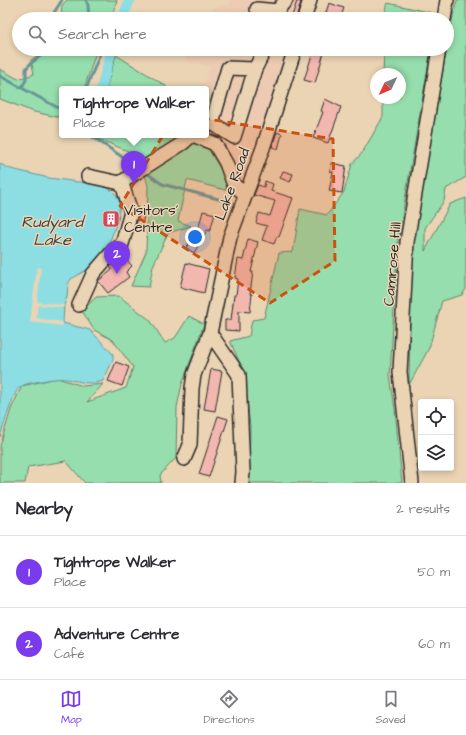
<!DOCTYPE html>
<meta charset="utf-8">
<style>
body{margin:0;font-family:"Architects Daughter",sans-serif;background:#f7f7f7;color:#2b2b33}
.controls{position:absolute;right:12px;bottom:12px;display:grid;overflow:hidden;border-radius:4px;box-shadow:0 2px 6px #0003}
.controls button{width:36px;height:36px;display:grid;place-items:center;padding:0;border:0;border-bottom:1px solid #e1e1e2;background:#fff;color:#2b2b33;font:20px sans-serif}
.compass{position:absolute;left:370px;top:68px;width:36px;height:36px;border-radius:50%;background:#fff;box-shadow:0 2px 6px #0003;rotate:226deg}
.you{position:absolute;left:195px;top:237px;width:14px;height:14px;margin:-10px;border:3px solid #fff;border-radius:50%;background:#1a73e8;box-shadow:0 0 0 6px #1a73e833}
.badge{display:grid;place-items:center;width:26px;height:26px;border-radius:50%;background:#7c3aed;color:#fff;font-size:13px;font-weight:700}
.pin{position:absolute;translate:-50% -33px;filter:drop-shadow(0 1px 2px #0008)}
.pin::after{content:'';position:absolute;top:21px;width:14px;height:12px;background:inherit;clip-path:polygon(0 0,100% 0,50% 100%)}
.popup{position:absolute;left:59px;top:86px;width:150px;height:52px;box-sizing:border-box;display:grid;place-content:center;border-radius:4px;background:#fff;filter:drop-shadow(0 1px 3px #0005);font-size:13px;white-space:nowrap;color:#7c7c81}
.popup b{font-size:15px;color:#2b2b33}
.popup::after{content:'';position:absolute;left:50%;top:100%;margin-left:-8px;border:8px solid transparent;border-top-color:#fff}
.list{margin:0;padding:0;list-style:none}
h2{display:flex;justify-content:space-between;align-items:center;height:52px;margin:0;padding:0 16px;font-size:17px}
h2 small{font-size:13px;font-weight:400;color:#7c7c81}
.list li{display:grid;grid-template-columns:26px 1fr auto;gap:12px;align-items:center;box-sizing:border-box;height:72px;padding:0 16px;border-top:1px solid #e1e1e2}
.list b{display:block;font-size:15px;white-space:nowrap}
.list p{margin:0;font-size:13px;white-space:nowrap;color:#7c7c81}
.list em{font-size:13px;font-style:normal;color:#7c7c81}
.icon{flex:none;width:22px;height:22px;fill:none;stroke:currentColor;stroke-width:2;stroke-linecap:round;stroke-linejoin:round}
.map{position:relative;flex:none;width:466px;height:483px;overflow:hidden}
.search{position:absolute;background:#fff;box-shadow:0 2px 6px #0003;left:12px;right:12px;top:12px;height:44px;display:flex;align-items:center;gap:10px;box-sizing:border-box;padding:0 14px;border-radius:22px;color:#7c7c81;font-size:15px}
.sheet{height:196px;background:#fff}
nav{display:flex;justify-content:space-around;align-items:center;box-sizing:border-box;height:56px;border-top:1px solid #e1e1e2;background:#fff;font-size:11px;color:#7c7c81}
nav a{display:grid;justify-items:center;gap:2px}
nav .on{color:#7c3aed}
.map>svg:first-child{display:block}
.built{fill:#edcbb2}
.green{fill:#96dead;stroke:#60846c}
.water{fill:#8cdee3;stroke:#659699}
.pier{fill:#ebd4b4}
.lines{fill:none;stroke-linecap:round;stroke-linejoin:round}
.stream{stroke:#659699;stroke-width:3}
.canal{stroke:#8cdee3;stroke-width:10}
.building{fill:#f2b7ae;stroke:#2b2b2b}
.minor-casing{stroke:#2b2b2b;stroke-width:16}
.minor{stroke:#ebd4b4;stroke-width:13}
.marked{fill:#cc5211;fill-opacity:0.2;stroke:#cc5211;stroke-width:3;stroke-dasharray:8 5;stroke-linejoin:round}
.labels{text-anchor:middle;stroke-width:3;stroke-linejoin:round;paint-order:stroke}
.street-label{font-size:15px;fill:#2b2b2b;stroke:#ebd4b4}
.poi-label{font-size:15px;fill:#2b2b2b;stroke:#ebd4b4;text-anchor:start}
.water-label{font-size:16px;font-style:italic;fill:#3a4647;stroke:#ebd4b4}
</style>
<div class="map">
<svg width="466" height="483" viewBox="0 0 466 483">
<rect width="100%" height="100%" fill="#ebd4b4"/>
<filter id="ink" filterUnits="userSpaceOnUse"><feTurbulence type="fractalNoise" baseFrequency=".025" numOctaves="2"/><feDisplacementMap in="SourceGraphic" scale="8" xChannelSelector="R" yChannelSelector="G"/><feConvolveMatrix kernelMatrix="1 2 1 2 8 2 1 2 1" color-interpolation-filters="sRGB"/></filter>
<g filter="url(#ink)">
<path class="built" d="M229,0H306L300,19H205L215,7L230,4Z
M187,49H290L273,97L270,109L245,184H238L206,135V89H202L210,67L186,61Z"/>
<path class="green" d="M67,0H117L111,19H61L62,5Z
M457,0H466V177L446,189L444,201L425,228V251L450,204L466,198V289L462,295L442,301L429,348L409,385L411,242L453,16Z
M388,3L437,14L436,19H383Z
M48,49H97L84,89H62V118L34,112L0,99V69L18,79L34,74L31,60Z
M374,49H431L398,240L390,375L395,409L402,483H249L250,426L244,372L230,341L249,336L252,320L264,318L279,253L293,252L300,209L327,215L344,192L352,164L362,153L383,117V98H400V74H383L384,54L372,53Z
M116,55L166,86L165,89H106Z
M94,135H186L206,145L229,183L225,190L187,180L178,221L191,226L168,233L153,266L149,287L131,286L146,252L148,186L140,156L94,137Z
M119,296L150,320L165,343L175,338L189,316L204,324L182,384L177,407L176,458L160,475L161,483H85L66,461L28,467L25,483H0V446L11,409L22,386L57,378L83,386L103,384L87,402L126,388L133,367L120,350L113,340L94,330L82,311L96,297Z"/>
<path class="water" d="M0,164L11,169L49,178L101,185L110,189L117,196L120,203L118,220L105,254L95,265L71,279L68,284L67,297L64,305L63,323L90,330L113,354V360L103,381C89,386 80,381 67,379C58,378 51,379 42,381C35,382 25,383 19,388C13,394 3,427 0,437Z"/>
<path class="pier" d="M37,267L41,268L37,302L64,305L63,308L38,305L36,318L63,322L62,326L30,322Z"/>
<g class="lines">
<path class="stream" d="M86,0L88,5L89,19
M52,19L55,11L62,0
M106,52L111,54
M0,76L62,110
M22,87L26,80V69L30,64L49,49
M86,89L102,49
M90,135L137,167
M144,171L162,184L222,200"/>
<path class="canal" d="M122,19L130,0
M101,89L112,49"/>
</g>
<path class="building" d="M297,1L301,2L296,19H291Z
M329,3L344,8L340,19H324Z
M314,49H325L315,83L304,80Z
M325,99L341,107L328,143L313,138L323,112L321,111Z
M277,132L282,134L278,149L272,147Z
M331,163L346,166L342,193L329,191L333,172L330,171Z
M283,171L293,174L290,182L280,178Z
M265,181L273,184L271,191L293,198L279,237L277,236L274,244L262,240L267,226L256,223L259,213L270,216L275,201L254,195L258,185L264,187Z
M203,211L215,214L210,231L207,230L194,253L186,248L193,236L196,237Z
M108,212L118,216L115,225L105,222Z
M139,213L144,214L142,226L136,225Z
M248,239L258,242L251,272H253L250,294H252L250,312L239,311V331L225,330V320H231L234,295H236L238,279L235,278L238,259L243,260Z
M116,260L120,266L127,260L132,266L126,272L129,277L108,293L98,281L112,270L110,267Z
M186,263L209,269L204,293L180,287Z
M116,362L129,367L122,386L108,381Z
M211,369L222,371L215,411L204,409Z
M218,416L228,419L209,477L199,474Z"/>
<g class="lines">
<g class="minor-casing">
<path id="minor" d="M257,9L277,11L275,19
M277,11L286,0
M304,19L310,0
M444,19L447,0
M255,69L228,68L212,123L234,137L255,69L265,49
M193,135L215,144L226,163L234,185L245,194
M120,183L183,143L192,135
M79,305L93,274L113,251L122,244L131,212L123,187L120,183L88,176
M210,333L239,375L243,472L242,483
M184,459L190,445L192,388L194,375L210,333L230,237L263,148L295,49
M412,483L400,372L407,242L439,49"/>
</g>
<use href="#minor" class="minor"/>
</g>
</g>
<path class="marked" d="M176,114L333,139L335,261L270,303L120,206Z"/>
<defs>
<g id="building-square" transform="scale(0.9)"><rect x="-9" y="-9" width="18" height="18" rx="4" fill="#d1495b" stroke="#ebd4b4"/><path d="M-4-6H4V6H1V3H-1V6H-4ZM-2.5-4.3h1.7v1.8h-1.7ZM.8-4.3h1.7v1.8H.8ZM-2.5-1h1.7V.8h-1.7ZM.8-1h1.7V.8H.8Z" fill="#fff"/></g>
</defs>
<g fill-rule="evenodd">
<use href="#building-square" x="111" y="219"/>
</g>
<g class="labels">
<g class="street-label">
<text transform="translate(232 184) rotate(-70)" y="5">Lake Road</text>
<text transform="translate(392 264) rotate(-85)" y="5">Camrose Hill</text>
</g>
<g class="poi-label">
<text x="124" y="215">Visitors'<tspan x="124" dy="17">Centre</tspan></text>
</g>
<g class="water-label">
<text x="52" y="227">Rudyard<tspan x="52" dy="18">Lake</tspan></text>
</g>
</g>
</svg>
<div class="controls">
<button><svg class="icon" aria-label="locate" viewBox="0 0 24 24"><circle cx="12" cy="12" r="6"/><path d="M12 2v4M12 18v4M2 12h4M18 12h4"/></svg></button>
<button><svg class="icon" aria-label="layers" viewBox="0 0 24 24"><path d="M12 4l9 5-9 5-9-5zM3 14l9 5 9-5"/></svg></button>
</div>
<svg class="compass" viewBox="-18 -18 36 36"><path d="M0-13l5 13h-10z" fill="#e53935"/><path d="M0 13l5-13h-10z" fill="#7c7c81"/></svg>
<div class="you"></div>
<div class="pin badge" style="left:134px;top:184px">1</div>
<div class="popup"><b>Tightrope Walker</b>Place</div>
<div class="pin badge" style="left:117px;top:274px">2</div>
<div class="search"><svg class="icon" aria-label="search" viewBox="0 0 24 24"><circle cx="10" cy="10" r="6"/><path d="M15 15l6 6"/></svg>Search here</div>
</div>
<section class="sheet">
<h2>Nearby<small>2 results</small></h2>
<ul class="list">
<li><span class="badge">1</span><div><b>Tightrope Walker</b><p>Place</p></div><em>50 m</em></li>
<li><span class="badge">2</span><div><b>Adventure Centre</b><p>Café</p></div><em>60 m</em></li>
</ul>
</section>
<nav>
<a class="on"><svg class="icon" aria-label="map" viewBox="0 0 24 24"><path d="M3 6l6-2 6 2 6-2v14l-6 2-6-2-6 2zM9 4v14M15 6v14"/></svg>Map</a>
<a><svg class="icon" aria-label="directions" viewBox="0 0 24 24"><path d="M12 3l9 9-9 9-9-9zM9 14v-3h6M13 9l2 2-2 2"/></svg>Directions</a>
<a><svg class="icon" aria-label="saved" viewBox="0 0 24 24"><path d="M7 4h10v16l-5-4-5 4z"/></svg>Saved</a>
</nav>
